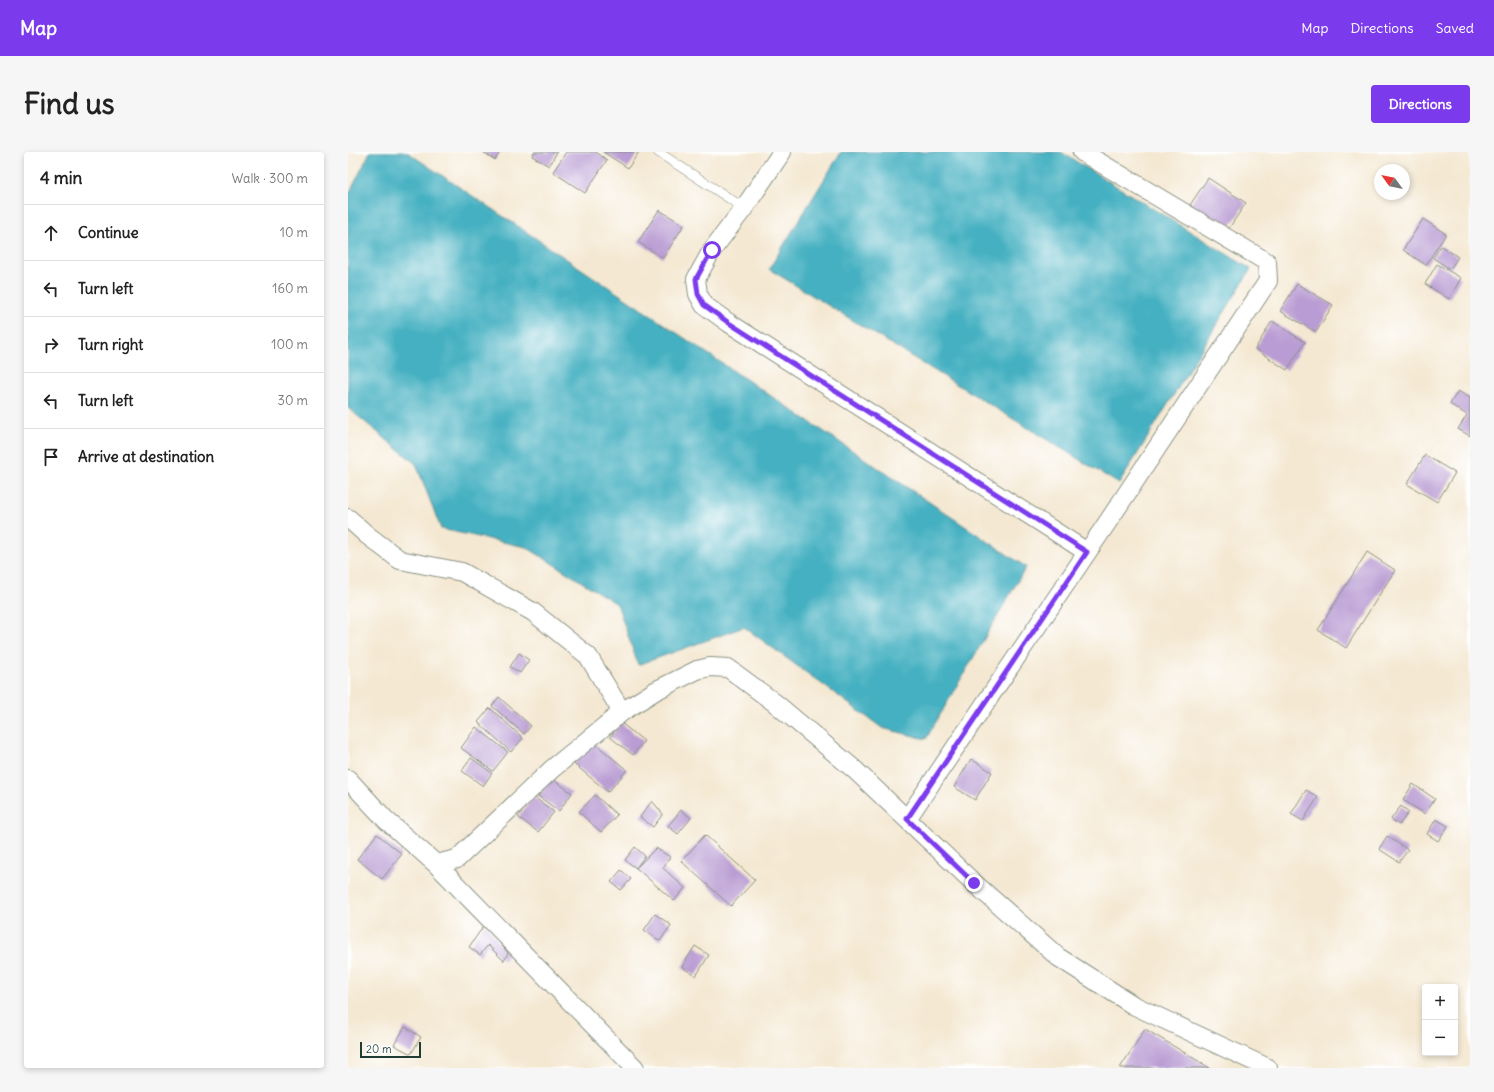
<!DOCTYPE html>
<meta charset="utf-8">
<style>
body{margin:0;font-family:Delius,sans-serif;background:#f6f6f6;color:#222}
.controls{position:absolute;right:12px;bottom:12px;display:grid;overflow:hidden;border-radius:4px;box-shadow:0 2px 6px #0003}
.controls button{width:36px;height:36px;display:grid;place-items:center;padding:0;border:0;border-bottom:1px solid #e0e0e0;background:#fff;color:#222;font:20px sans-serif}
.compass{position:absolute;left:1026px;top:12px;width:36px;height:36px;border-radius:50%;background:#fff;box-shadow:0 2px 6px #0003;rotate:303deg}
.scale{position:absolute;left:12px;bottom:10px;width:61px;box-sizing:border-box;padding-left:4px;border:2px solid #1f3d34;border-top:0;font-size:11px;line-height:14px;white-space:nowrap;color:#1f3d34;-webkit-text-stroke:3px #fff;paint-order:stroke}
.stop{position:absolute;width:12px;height:12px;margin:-9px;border:3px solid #7c3aed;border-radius:50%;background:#fff}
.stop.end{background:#7c3aed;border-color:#fff;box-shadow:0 1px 4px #0008}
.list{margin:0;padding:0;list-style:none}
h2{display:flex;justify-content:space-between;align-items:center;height:52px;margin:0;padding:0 16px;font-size:17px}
h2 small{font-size:13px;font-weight:400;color:#767676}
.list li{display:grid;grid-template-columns:26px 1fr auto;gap:12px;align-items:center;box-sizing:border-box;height:56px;padding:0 16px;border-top:1px solid #e0e0e0}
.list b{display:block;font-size:15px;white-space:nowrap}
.list em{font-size:13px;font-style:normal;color:#767676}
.icon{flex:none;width:22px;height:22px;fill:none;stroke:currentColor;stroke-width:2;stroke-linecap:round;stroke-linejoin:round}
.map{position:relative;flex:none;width:1122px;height:916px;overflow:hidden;border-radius:4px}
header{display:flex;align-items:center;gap:24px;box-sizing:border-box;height:56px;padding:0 20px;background:#7c3aed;color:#fff}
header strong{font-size:19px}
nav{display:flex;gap:22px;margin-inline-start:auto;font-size:14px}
.intro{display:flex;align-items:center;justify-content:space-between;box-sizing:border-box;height:96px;padding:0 24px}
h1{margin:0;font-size:28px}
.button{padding:10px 18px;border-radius:4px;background:#7c3aed;color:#fff;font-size:14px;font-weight:700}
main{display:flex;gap:24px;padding:0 24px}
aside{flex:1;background:#fff;border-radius:4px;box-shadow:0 2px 6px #0003}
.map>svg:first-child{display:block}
.water{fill:#44b0c1;stroke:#32767a}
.building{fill:#b99cd3}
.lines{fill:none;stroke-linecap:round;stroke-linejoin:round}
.lane-casing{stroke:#8a9283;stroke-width:10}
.street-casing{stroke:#8a9283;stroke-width:20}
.lane{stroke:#fff;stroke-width:9}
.street{stroke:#fff;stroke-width:18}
.route{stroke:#7c3aed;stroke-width:5}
</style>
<header>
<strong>Map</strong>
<nav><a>Map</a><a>Directions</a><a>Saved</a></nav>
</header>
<div class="intro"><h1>Find us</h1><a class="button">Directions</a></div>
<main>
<aside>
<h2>4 min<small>Walk · 300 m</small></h2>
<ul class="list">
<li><svg class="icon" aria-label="ahead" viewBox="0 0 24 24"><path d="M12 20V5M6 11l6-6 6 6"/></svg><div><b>Continue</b></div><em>10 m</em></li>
<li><svg class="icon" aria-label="left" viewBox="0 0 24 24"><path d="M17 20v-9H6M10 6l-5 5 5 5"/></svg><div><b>Turn left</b></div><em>160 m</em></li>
<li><svg class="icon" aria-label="right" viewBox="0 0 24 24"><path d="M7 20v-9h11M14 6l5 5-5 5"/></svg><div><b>Turn right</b></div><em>100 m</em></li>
<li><svg class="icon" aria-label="left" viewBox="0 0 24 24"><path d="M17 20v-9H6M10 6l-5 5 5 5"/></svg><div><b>Turn left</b></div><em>30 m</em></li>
<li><svg class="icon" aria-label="arrive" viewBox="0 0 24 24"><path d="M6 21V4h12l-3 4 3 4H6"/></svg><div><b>Arrive at destination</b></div></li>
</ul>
</aside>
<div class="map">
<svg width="1122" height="916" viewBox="0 0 1122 916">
<rect width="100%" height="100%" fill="#fff"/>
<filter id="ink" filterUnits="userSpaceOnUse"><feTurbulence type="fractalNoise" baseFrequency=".025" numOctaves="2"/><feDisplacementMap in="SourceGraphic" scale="8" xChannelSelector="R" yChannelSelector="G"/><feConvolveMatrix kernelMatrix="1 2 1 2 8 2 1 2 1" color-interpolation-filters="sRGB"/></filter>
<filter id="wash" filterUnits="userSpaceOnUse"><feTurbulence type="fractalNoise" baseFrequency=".012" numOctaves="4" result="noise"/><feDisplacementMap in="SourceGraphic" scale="16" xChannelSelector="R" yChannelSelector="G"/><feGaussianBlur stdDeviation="0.9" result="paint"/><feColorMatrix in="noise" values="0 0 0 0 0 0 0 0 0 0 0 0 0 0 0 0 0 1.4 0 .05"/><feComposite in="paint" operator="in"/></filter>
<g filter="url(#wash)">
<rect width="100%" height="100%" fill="#f4e8d2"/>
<path class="water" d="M22,0H59L678,415L578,587L534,576L396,475L290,513L269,452L178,395L93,377L68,312L0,256V44Z
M493,0H713L903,117L771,332L421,117Z"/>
<g id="blocks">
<path class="building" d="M135,0H152L147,8Z
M186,0H209L201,14L184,4Z
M218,0H248L259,8L237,41L205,20Z
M255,0H291L280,16Z
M860,26L898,51L879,79L842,53Z
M311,58L336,73L315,106L290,90Z
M1075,67L1098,82L1078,113L1055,98Z
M1093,94L1110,105L1102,117L1085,106Z
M1089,112L1113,126L1101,147L1077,132Z
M949,132L985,153L968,180L932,159Z
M924,169L957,190L939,218L907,197Z
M1110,239L1122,246V284L1110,277L1119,263L1102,252Z
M1077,303L1107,321L1089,350L1059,332Z
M1019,400L1047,418L998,496L970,478Z
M171,501L181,508L172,521L162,515Z
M151,545L183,574L176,582L144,554Z
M142,556L175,586L163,600L130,570Z
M273,571L296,589L285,603L262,585Z
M128,575L160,600L145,619L113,596Z
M245,590L279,618L260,640L226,612Z
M123,606L144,621L135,634L114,619Z
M623,607L644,620L627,648L606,635Z
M203,626L224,641L211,659L190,644Z
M1065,632L1087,647L1077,662L1055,648Z
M958,638L970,645L955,669L943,662Z
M247,643L269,663L253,680L231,660Z
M186,645L206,660L190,680L170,665Z
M304,649L315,662L305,675L292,665Z
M1053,654L1061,660L1051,673L1043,667Z
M333,658L343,666L330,682L320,674Z
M1088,667L1100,674L1090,689L1079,682Z
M29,682L54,702L34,727L9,707Z
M357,683L407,728L383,754L333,709Z
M1039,684L1060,698L1051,710L1031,697Z
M287,695L297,704L288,716L277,708Z
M308,696L322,705L315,716L337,736L326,749L288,716Z
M273,718L283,727L273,738L263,730Z
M307,762L323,773L312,789L296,778Z
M137,772L160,801L156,809L140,793L132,803L121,795Z
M347,794L361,803L348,824L334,815Z
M57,875L73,885L63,902L46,893Z
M797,877L862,916H772Z"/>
</g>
</g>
<g filter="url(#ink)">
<use href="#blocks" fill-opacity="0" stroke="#8a9283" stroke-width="1"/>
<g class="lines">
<g class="lane-casing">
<path id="lane" d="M310,0L396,56"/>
</g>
<g class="street-casing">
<path id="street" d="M434,0L396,56L364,98L348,127L350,142L356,153L381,171L739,400
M0,366L19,383L52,408L114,420L185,460L240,504L274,560
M0,627L38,668L88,712L109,707L204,617L274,560L307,539L349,518L362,515L380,516L427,551L507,618L626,731L710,805L785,853L920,916
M559,667L761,368L920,129L919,110L734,0
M88,712L287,916"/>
</g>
<use href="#lane" class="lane"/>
<use href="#street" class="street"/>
</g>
</g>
<g class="lines" filter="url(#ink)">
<path class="route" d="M364,98L348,127L350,142L356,153L381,171L739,400L559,667L626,731"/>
</g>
</svg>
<div class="controls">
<button>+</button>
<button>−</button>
</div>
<svg class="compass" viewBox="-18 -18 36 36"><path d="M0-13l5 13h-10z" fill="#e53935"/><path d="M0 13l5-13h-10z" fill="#767676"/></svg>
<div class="scale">20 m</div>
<div class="stop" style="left:364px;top:98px"></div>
<div class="stop end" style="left:626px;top:731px"></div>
</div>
</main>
